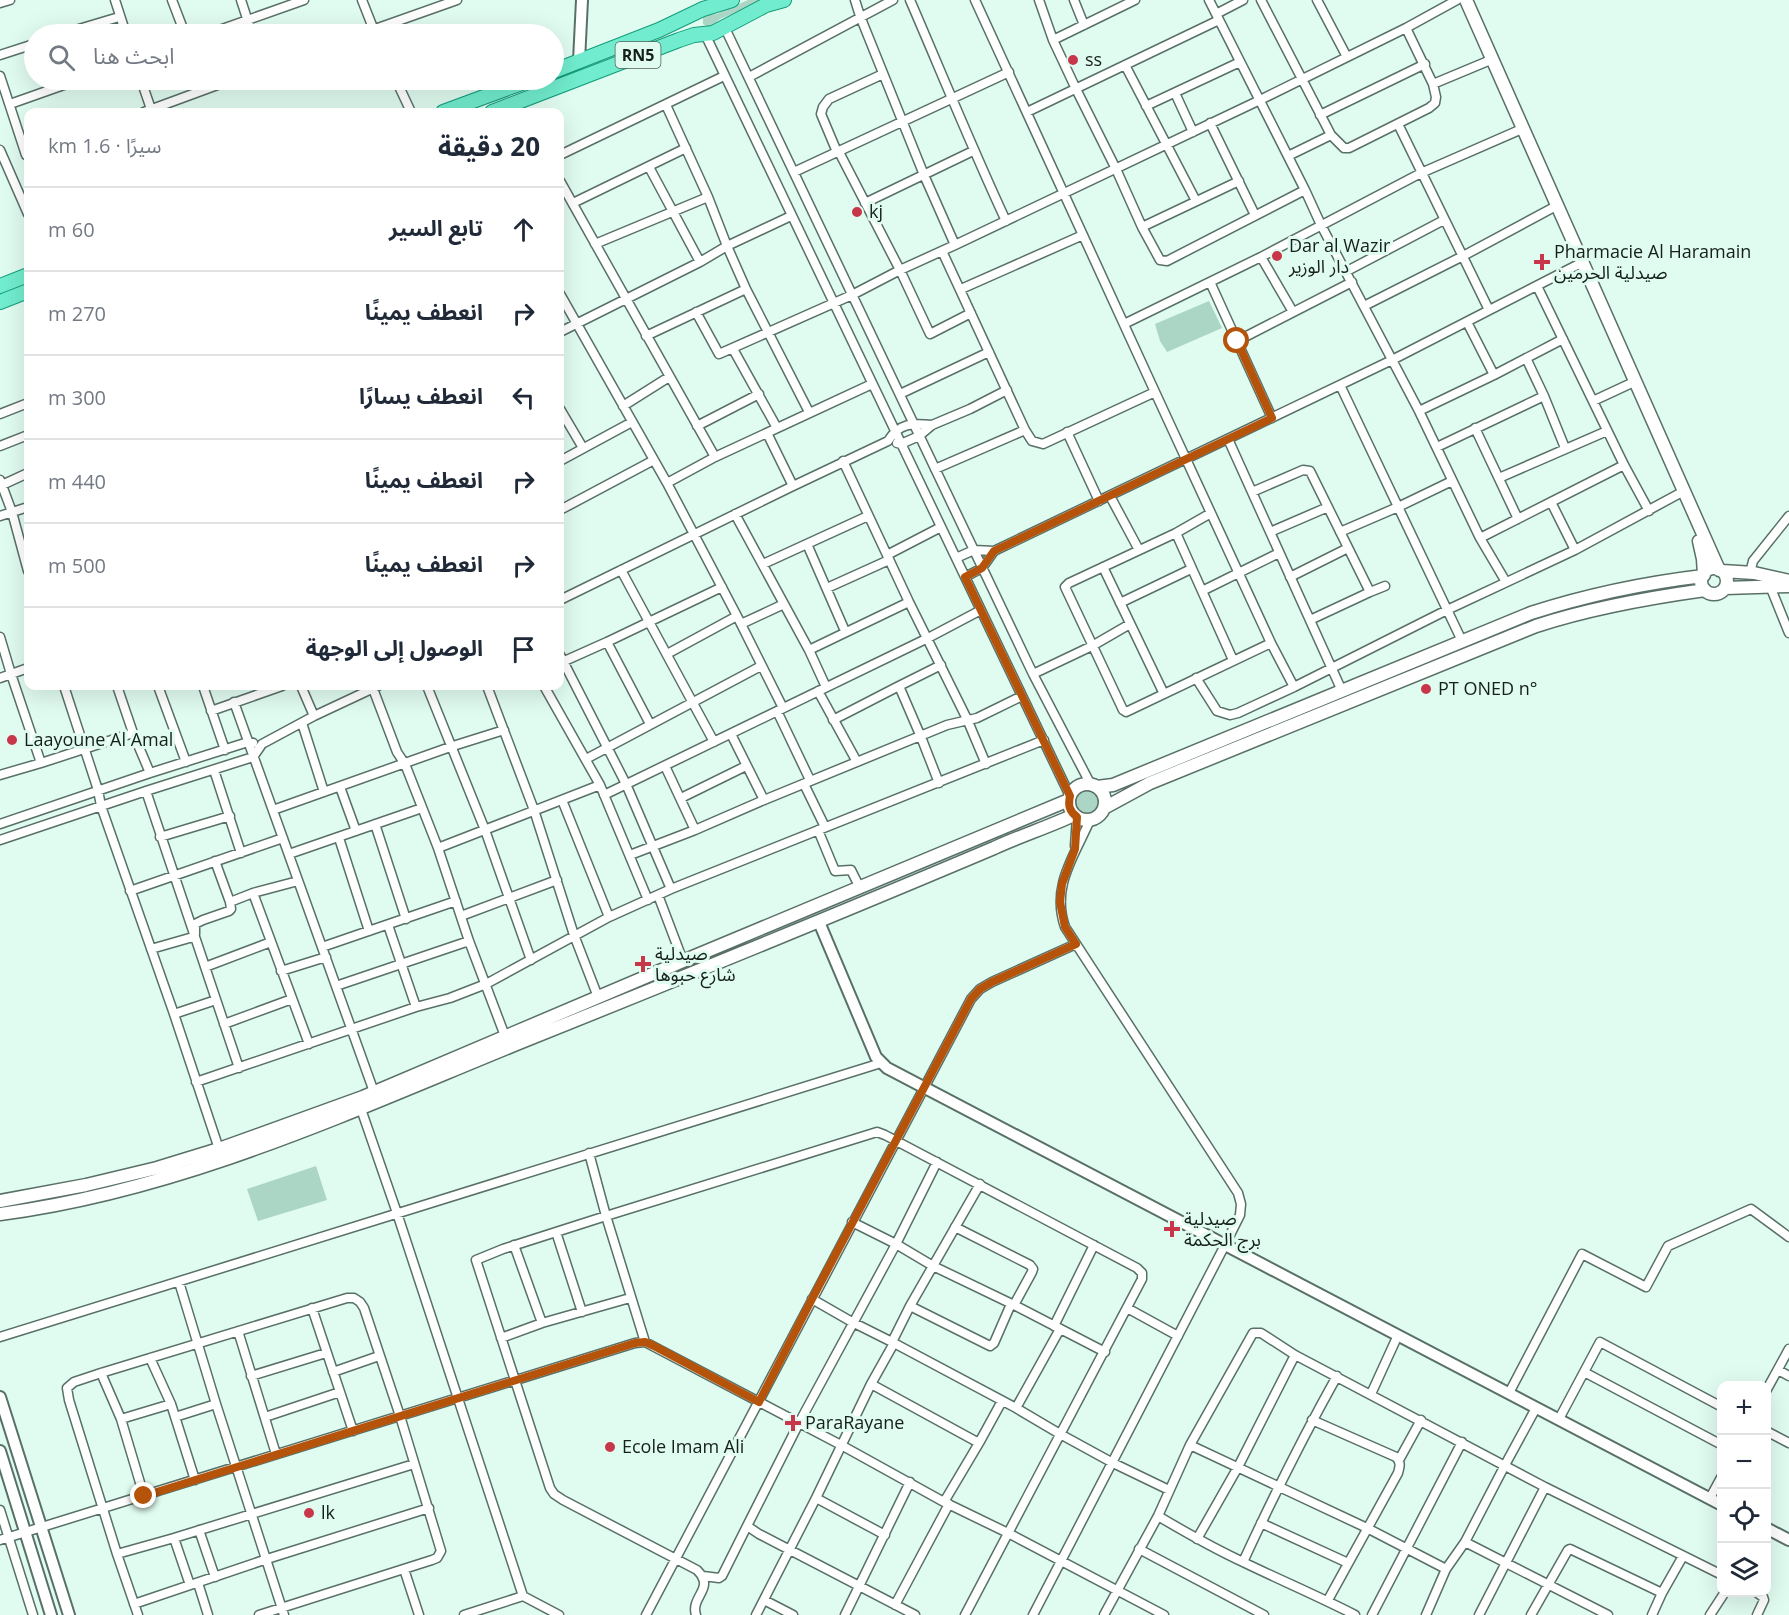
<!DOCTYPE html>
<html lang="ar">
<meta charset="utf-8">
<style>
body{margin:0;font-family:"Open Sans","Noto Sans Arabic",sans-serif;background:#f2f2f3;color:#1f2937;direction:rtl}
.controls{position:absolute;right:18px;bottom:18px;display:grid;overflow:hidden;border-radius:12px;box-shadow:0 6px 24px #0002}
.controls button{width:54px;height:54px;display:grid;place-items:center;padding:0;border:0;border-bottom:2px solid #e0e1e3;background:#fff;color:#1f2937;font:30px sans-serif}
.stop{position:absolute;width:18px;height:18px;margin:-14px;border:4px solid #b45309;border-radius:50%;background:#fff}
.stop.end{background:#b45309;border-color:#fff;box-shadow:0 2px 6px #0008}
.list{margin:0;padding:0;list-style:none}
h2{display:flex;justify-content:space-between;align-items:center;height:78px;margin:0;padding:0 24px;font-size:26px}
h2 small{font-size:20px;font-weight:400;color:#747a83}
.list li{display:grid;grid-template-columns:39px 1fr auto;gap:18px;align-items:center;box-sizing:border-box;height:84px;padding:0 24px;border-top:2px solid #e0e1e3}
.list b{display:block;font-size:22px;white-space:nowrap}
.list em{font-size:20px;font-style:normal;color:#747a83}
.icon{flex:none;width:33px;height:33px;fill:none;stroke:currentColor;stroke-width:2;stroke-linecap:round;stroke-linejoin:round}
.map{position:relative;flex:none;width:1789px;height:1615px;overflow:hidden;direction:ltr}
.search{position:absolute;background:#fff;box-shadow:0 6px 24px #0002;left:24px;top:24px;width:540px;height:66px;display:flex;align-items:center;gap:15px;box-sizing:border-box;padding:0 21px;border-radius:33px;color:#747a83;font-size:22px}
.panel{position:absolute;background:#fff;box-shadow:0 6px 24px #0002;left:24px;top:108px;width:540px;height:582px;border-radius:12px;direction:rtl}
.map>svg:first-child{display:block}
.green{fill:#abd5c4}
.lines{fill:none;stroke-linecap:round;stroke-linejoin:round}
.minor-casing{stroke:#597067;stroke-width:11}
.tertiary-casing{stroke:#597067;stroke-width:14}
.secondary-casing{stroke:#597067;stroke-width:15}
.primary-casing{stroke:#149c7a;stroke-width:16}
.minor{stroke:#fff;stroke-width:8}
.tertiary{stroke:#fff;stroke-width:10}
.secondary{stroke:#fff;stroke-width:12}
.primary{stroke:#71ecce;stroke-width:14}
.route{stroke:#b45309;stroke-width:8}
.poi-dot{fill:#c83749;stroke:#e0fbf0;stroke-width:2}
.labels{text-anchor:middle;stroke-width:6;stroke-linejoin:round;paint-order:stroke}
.shield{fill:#e0fbf0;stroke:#52615b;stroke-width:1.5}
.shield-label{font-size:16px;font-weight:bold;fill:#151f1b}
.poi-label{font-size:18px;fill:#151f1b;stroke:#e0fbf0;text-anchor:start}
</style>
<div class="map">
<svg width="1789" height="1615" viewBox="0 0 1789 1615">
<rect width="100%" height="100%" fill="#e0fbf0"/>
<path class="green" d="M748,0H765L720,19L712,26L708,27L703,24V18L706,15L717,14Z
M1209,301L1222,328L1167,352L1160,341L1155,324Z
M1074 804a14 14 0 1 1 28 0a14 14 0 1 1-28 0Z
M316,1166L327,1200L258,1221L247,1189Z"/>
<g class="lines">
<g class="minor-casing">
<path id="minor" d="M115,0L126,34
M172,0L185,34
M241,0L252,34
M362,0L375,33
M855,0L860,16L924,175L955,245
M910,0C942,74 972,148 1006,221
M975,0L1155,392L1271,643L1294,687
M1039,0L1053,40L1076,89L1116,169L1142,227L1160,260L1167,261L1305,190
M1074,0L1084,25
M1209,0L1305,190L1321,225L1419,411L1480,538L1506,582
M1261,0L1331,135L1344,148H1349L1429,108L1435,103L1436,97L1433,84L1406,28
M1317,0L1347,57
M0,3L10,0
M1216,14L1243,0
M724,26L1033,674L1091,785
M62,34L119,17
M208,34L304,0
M361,34L457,0
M705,34L1070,796
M1053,40L1135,0
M0,55L34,44
M1125,65L1196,201
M0,76L26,155L28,154
M749,77L893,0
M141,80L152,112
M396,80L411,112
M1433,84L1493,59
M1175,93L1193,132
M10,104L78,80
M666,105L708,197L727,246L746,289L809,412
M1146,106L1240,62
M144,112L231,80
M1027,112L1219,20
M1320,115L1425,64
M1210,123L1255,215
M1398,124L1489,310
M0,150L28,214
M837,152L821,114L823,107L829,99L883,74
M839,152L900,270L930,334L971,313
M560,155L724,76
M1288,156L1331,135
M649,167L700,262
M794,172L1009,72
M560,181L715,457
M573,203L686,148
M865,203L973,151
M1142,227L1239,181
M595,244L708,197
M942,251L1025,430L1032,441L1043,444L1155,392
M1261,257L1293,312
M1347,271L1444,220
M1210,282L1272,418
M1537,286L1624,465L1649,511
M961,289L1083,235
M560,294L667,483L737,616L783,708
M1364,306L1463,256L1558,205
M696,312L719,354L852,295L900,270L955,245L1260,100L1406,28L1457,0
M1467,322L1494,375
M1124,324L1261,257L1421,173L1524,128
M560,332L700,262L727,246L791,216
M646,336L746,289
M1237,341L1352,282
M733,349L777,428
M1526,358L1544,396L1565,448
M1340,385L1462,641
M900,394L989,352
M1593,401L1636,381
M623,406L669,377
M560,409L583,448
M1419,411L1494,375L1563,339
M0,414L28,403
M697,426L759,394
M1475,428L1518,519
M1067,432L1099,501
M767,433L793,486
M1228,439L1342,691
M897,443L901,444L919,436L932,425L970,409L1007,390
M0,446L28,435
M1437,447L1544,396
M560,461L632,422
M843,461L909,602L967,719L986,764
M935,469L1025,430
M1499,478L1607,431
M0,480L12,512L28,571
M667,483L715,457L872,384
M2,485L28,473
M1252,492L1303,470L1310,471L1370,592
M1110,496L1139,550
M1551,502L1575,550
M560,510L654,460
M1211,513L1176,533L1069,583L1065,587L1123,710L1126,712L1271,643
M735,514L809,650L826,687
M0,516L28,507
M1270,532L1328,507
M1340,532L1398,507L1452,481
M1176,533L1233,660
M1480,538L1624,465
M807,544L845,631
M887,555L941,527
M956,558L974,550L994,551L1392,360L1583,262
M763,564L868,516
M1103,567L1164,694
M621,570L714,742
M1750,573L1753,561L1789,516
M965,577L982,568L994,551
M1290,577L1348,548
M1770,586L1789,633
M827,588L889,560
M1202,591L1279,553
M560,600L793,486L888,441C899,423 912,423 932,425
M1120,603L1191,569
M1310,620L1370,592L1385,586
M741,624L784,604
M0,637L11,674L41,763
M607,642L650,724
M809,650L909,602
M667,654L737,616
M560,655L626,784L671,889
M560,663L607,642L722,587
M1033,674L1092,646L1130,624
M0,678L28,668
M1196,678L1217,711L1230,715L1238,713L1294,687L1447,610L1575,550L1684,491
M64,686L98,790L101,806L174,1014L219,1149
M117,686L133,733L150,773
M158,686L186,762
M203,686L225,750
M301,686L314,716
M372,686L397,752L405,764L438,848L469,941L505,1036
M427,686L485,830L531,960
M487,686L534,810L574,935L598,997
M544,686L600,785L648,900
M899,686L941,665
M818,691L857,762
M234,702L374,1092
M211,711L282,686
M777,711L810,780
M833,720L899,686L921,737L939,783
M302,723L324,792
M731,734L764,800
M586,759L761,666
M665,766L695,830
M214,770L241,853
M0,775L41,763L133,733
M804,784L825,827
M340,787L356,831
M146,791L239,1068
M604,795L928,638L981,610
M681,798L746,766
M562,800L609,917
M273,810L453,746L504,730
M0,824L150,773L248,742L253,743
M375,824L406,919
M818,830L835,871L851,870L860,888
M160,837L230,816
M339,838L369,931
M0,840L146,791L253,757L262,744L314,716L378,686
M1075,846L1077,817
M438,848L600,785
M289,854L422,808
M630,855L695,830L764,800L947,725L977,718L1022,696
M130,891L283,838
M253,893L309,1044
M658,895L683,961
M230,902L253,893L298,881
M461,916L557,880
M388,925L416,1007
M322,947L456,901
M151,949L193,937L195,934V924L203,920L229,911L231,909L230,902L215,861
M205,967L271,942
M281,971L326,957
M336,986L469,941
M174,1014L216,1000
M224,1024L292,999
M196,1082L416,1007L450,998L486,984L609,917L671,889L1044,740
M361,1109L397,1213L523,1596L559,1615
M589,1153L606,1216L645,1342
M980,1184L910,1306L990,1346L994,1343L1011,1304
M852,1222L896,1244L933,1266L1014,1305L1105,1352
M955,1227L1030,1265L1033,1269L1032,1272L1014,1305
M556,1232L582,1312
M514,1245L542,1323
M179,1282L216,1404L284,1615
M812,1299L852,1322L892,1342L1016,1408L1060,1434L1113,1463L1169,1490
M312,1308L353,1431
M1127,1308L1178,1336
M1054,1326L1094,1245
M238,1331L276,1454
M0,1337L881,1063
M501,1338L542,1323L630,1298
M892,1342L910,1306
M150,1358L171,1404L195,1480
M1778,1370L1789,1376
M333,1372L379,1356
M1584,1372L1722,1445
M101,1373L121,1419L144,1496
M251,1376L326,1353
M871,1384L979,1443L944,1502
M1766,1391L1789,1349
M1509,1393L1582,1254L1646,1287L1668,1246L1751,1209L1789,1237
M1371,1394L1398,1335
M1016,1408L1060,1329
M175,1417L216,1404
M265,1417L340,1392
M121,1419L171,1404
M1559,1419L1600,1342L1722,1407
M1312,1420L1396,1457C1401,1462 1400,1466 1398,1473L1328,1600
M1766,1431L1789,1443
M979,1443L1002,1401
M1190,1445L1367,1528L1446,1569
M1399,1460L1421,1420
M1710,1498L1722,1476
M0,1510L33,1615
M1158,1516C1185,1532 1213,1548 1243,1562C1280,1580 1318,1596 1355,1615
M1261,1523L1348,1563
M199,1530L215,1577
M885,1535L816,1498L871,1384L894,1343
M174,1538L190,1585
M1197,1539L1238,1467L1295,1355
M0,1540L635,1343L645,1342L841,1445L944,1502L1008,1533L1164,1615
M1465,1542L1608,1615
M1139,1549L1264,1615
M117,1554L174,1538L414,1464
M1243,1562C1272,1499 1303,1437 1337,1376
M404,1569L419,1615
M703,1576L719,1578L722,1576L747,1526
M198,1583L208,1615
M1756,1592L1763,1597L1764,1600L1757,1615
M764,1600L793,1615
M134,1604L267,1559L429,1508
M895,1605L949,1504
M138,1615L117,1554L69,1400L67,1388L74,1382L101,1373L347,1298H354L360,1302L364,1308L400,1416L441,1551L437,1558L432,1560L259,1615
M464,1615L523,1596
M646,1615L971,999L980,989L992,982L1076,944
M696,1615C690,1596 716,1589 697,1570L563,1500L554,1494L550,1488L476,1260L503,1249L606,1216L877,1132L885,1135L1137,1268L1142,1273V1279L965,1615
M756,1615L816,1498
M845,1615L910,1482
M915,1615L759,1534L747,1526L799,1423L896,1244L937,1162
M1033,1615L1225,1245L1240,1215L1241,1204L1238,1193L1065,927C1051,886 1074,857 1090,820
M1104,1615L1158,1516L1190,1445L1253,1333H1261L1295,1355L1545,1487L1722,1575
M1372,1615L1462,1442
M1426,1615L1446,1569L1465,1542L1505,1465L1536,1408
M1479,1615L1545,1487
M1531,1615L1568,1550L1570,1549L1662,1593
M1652,1615L1662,1593L1683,1556
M1710,1615L1725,1592"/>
</g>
<g class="tertiary-casing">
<path id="tertiary" d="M579,61L582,0
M819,922L876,1057L887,1068L1722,1505
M0,1397L69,1615
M0,1451L51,1615
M1766,1528L1789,1540"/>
</g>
<g class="secondary-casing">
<path id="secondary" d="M1466,0L1719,570
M1699,541L1703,559L1704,575
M1701 581a13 13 0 1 1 26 0a13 13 0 1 1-26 0Z
M1722,571L1754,573L1789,581
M1725,588L1789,586
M1069 802a18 18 0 1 1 36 0a18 18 0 1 1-36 0Z
M1097,787L1113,785L1531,613C1587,595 1644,583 1703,576
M1104,808L1150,783L1536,626C1591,608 1647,598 1705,590
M0,1201L86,1185L157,1168L219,1149L363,1097L683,961L1069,800
M0,1214C184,1190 354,1110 524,1041C681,978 838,914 994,848C1020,836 1048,827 1074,815"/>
</g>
<g class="primary-casing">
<path id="primary" d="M554,71L659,30L703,9L732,0
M443,112L530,80
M492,112L679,40L694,35L713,33L766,5L784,0
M0,286L28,275
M0,302L28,291"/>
</g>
<use href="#minor" class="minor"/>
<use href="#tertiary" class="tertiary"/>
<use href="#secondary" class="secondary"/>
<use href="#primary" class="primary"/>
</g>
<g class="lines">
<path class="route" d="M144,1496L635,1343L645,1342L654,1346L759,1402L812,1299L971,999L980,989L992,982L1076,944L1065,927L1060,902L1062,884L1075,849L1077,817C1069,811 1068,805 1070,796L965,577L982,568L994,551L1272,418L1237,341"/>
</g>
<g class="poi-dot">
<circle cx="1073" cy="60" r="6"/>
<circle cx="857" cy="212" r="6"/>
<circle cx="1277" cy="256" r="6"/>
<path d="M1539 253h6v6h6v6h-6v6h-6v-6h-6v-6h6z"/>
<circle cx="1426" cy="689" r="6"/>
<circle cx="12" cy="740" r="6"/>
<path d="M640 955h6v6h6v6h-6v6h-6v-6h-6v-6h6z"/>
<path d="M1169 1220h6v6h6v6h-6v6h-6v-6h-6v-6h6z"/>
<path d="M790 1414h6v6h6v6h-6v6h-6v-6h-6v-6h6z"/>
<circle cx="610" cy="1447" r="6"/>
<circle cx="309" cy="1513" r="6"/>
</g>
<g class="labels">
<rect class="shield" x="615.5" y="42" width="45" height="26" rx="4.5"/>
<g class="shield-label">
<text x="638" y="61">RN5</text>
</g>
<g class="poi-label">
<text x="1085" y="66">ss</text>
<text x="869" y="218">kj</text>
<text x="1289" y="252">Dar al Wazir<tspan x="1289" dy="21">دار الوزير</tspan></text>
<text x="1554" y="258">Pharmacie Al Haramain<tspan x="1554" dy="21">صيدلية الحرمين</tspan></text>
<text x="1438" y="695">PT ONED n°</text>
<text x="24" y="746">Laayoune Al Amal</text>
<text x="655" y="960">صيدلية<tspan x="655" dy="21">شارع حبوها</tspan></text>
<text x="1184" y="1225">صيدلية<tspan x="1184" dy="21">برج الحكمة</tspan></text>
<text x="805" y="1429">ParaRayane</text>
<text x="622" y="1453">Ecole Imam Ali</text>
<text x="321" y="1519">lk</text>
</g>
</g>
</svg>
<div class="controls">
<button>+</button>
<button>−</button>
<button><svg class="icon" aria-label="locate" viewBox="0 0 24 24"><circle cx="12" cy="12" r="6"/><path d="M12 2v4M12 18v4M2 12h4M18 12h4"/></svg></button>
<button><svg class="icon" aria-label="layers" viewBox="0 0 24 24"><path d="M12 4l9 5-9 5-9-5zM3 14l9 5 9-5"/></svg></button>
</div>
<div class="stop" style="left:1237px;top:341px"></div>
<div class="stop end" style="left:144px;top:1496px"></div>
<div class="search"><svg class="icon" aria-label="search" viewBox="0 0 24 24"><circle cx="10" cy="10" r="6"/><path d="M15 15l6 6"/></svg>ابحث هنا</div>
<section class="panel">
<h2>20 دقيقة<small>سيرًا · 1.6 km</small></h2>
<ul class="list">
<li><svg class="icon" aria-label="ahead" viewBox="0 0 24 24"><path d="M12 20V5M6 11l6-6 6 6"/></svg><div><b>تابع السير</b></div><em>60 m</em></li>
<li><svg class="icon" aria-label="right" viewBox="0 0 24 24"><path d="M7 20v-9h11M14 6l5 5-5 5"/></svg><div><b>انعطف يمينًا</b></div><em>270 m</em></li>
<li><svg class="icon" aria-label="left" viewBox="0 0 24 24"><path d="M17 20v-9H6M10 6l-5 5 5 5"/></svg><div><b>انعطف يسارًا</b></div><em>300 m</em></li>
<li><svg class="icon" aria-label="right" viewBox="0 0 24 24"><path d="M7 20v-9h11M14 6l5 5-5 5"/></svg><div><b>انعطف يمينًا</b></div><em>440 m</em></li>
<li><svg class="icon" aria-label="right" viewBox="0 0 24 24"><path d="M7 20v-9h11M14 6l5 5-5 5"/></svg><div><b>انعطف يمينًا</b></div><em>500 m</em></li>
<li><svg class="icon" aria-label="arrive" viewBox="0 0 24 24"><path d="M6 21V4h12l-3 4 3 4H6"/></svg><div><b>الوصول إلى الوجهة</b></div></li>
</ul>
</section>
</div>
